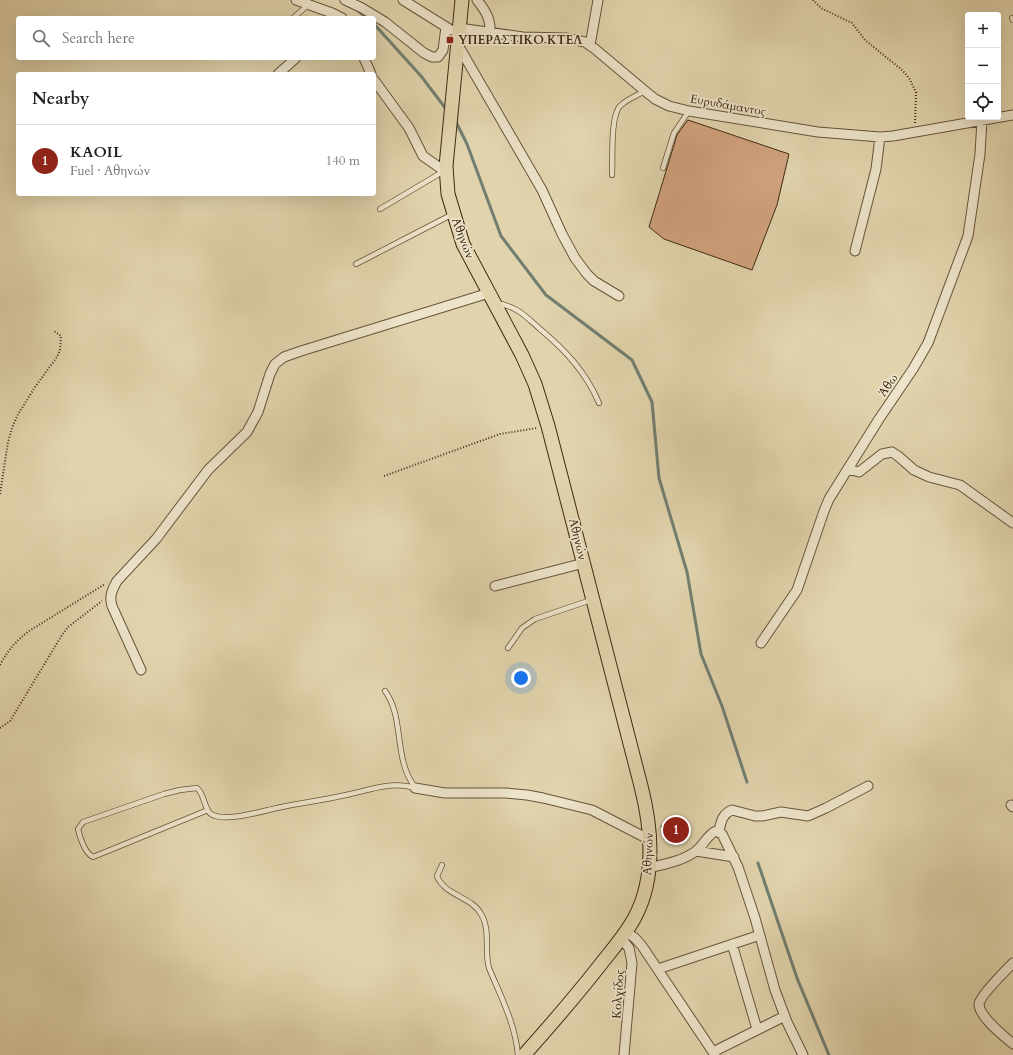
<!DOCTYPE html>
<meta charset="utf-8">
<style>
body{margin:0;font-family:Cardo,serif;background:#f6f6f6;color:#202124}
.controls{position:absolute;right:12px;top:12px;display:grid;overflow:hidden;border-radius:4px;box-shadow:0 4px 16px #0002}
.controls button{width:36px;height:36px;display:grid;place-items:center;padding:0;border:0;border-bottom:1px solid #e0e0e0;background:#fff;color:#202124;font:20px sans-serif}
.you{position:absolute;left:521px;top:678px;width:14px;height:14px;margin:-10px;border:3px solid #fff;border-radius:50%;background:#1a73e8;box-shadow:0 0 0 6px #1a73e833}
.badge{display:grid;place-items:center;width:26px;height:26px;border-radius:50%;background:#8f2418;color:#fff;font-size:13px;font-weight:700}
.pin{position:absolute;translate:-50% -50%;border:2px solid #fff;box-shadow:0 1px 4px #0006}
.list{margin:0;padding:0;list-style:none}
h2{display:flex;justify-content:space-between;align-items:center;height:52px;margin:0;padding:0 16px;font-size:17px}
h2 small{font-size:13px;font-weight:400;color:#757577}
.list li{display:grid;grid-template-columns:26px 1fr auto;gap:12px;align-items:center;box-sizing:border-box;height:72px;padding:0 16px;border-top:1px solid #e0e0e0}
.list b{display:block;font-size:15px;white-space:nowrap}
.list p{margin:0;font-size:13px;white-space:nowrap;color:#757577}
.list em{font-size:13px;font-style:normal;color:#757577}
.icon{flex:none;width:22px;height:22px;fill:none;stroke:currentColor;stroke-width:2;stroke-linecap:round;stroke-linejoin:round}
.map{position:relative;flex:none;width:1013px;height:1055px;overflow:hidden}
.search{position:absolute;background:#fff;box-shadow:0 4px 16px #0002;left:16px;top:16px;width:360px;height:44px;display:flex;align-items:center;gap:10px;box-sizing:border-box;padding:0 14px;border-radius:4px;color:#757577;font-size:15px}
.panel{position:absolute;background:#fff;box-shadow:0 4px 16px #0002;left:16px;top:72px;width:360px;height:124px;border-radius:4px}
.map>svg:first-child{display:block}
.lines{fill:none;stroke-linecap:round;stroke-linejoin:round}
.stream{stroke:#727f70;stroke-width:3}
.building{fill:#d1a27e;stroke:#3e2a12}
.service-casing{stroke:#675439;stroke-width:6}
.minor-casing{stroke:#675439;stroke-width:11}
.primary-casing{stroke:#3e2a12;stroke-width:15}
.path{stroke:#3e2a12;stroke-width:2;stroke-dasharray:1 2;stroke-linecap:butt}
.service{stroke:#ece3ca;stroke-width:4.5}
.minor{stroke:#ece3ca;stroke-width:9}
.primary{stroke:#e1d4ad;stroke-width:13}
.poi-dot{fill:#8f2418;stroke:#ece3ca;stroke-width:1.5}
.labels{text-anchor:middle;stroke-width:3.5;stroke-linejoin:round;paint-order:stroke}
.poi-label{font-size:12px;font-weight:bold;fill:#3e2a12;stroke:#ece3ca;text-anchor:start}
.street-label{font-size:12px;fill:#3e2a12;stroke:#ece3ca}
</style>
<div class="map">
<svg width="1013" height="1055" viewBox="0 0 1013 1055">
<rect width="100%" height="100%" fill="#e1d4ad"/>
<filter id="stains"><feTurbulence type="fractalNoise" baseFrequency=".005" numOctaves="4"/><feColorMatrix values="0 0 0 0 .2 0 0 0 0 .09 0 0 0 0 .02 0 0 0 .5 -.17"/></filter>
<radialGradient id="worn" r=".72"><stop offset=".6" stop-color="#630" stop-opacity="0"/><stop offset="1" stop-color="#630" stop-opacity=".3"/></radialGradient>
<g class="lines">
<path class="stream" d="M357,10L367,18
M374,24L421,76L446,109
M455,120L467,144L501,236L546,295L632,360L652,402L659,478L687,572L701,654L722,706L747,782
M758,863L797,978L829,1055"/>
</g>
<path class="building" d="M688,120L789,154L777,205L752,270L664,239L649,227L677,135Z
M672,823L674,834L664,837L661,826Z"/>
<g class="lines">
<g class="service-casing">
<path id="service" d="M293,18L308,5
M1012,18L1013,20
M663,168L674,133L689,111
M612,175C613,159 610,117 620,106C627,99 636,96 645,91
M380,209L444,171
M356,264L453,214
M496,303C518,307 524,315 540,329C565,350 586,372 599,403
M508,648L522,628L535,619L591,600
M385,691C405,718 393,759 415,787
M208,810L93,857C85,853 80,838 78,829L83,822L164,794L180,790L197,788C205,795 204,809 211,814C225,823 262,811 277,808C298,803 320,801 341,796C365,792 391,780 415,788
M442,865L437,876C445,896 471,896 481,914C491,930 484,951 489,968C501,997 515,1023 518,1055"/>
</g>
<g class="minor-casing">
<path id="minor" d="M296,0L332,13L342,18
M345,0L362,8L385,22L424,53L432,57H438L443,50L446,27
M403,0L451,30
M477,0C485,10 491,19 490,32
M459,28L523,37L566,38L585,42L595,49L645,91L655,99L669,106L689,111L818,132L880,137L893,136L1013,115
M458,45L542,190L562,234L575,258L587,274L594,281L619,296
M590,45L598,0
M364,58L371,74
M278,74L296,58
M374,80L409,128L423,156L446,172
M855,251L876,169L880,137
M848,469L859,472L882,454L892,452L898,456L914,470L929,477L960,485L1013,523
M495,586L584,563
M761,643L797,590L824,511L829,499L879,419L913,369L928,343L968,236L980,154L982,120
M141,670L112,606C109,596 112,590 117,581L156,539L208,470L247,432L258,412L270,374L275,364L284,357L301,351L489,293
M415,788L445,793H506L527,795L543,798L592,810L650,840
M1011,805L1013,807
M719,831C721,822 722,814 732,810L755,816H762L781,812L808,816L826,808L868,786
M696,851L734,857
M649,868C665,864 683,861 696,851C704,845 707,835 716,831L722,834L738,867L755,918L775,990L787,1022L803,1055
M626,932L635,938L642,946L715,1055
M621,938L629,948L632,963L624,1055
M732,944L757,1029
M1013,963C1006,970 980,996 979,1004C979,1017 1004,1036 1013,1044
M658,969L760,935
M713,1052L785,1016"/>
</g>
<g class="primary-casing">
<path id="primary" d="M462,0L446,166L448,194L463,244L522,355L535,384L548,426L641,786C652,829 656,877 635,917C625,936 610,952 597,969C574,998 549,1027 524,1055"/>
</g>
<path class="path" d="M813,0L821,8L852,23L865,40L902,70L909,78L916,92L915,123
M384,476L500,434L537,428
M0,494L8,442L12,428L17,416L35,387L57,357L60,350L61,336L54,331
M0,665C8,650 16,641 29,631L105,584
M0,728L10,721L62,635L68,627L102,601"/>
<use href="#service" class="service"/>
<use href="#minor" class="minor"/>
<use href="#primary" class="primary"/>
</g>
<rect class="poi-dot" x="446" y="36" width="8" height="8" rx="2"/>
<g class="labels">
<g class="poi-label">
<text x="458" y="44">ΥΠΕΡΑΣΤΙΚΟ ΚΤΕΛ</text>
</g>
<g class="street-label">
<text transform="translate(728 105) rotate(10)" y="4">Ευρυδάμαντος</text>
<text transform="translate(463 238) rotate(69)" y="4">Αθηνών</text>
<text transform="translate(888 385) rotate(-55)" y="4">Άθω</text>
<text transform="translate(578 539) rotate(76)" y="4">Αθηνών</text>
<text transform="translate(648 854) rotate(-87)" y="4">Αθηνών</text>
<text transform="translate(618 994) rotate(-86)" y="4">Κολχίδος</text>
</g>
</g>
<rect width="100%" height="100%" filter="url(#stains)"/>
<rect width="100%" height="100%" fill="url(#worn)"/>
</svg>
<div class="controls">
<button>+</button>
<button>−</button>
<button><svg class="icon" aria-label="locate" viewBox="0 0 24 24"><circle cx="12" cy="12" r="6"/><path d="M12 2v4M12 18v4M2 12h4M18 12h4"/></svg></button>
</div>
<div class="you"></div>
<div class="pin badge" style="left:676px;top:830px">1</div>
<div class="search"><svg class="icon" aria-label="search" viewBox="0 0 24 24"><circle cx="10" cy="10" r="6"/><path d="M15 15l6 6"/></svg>Search here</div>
<section class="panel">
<h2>Nearby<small></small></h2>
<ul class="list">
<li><span class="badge">1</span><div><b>KAOIL</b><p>Fuel · Αθηνών</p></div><em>140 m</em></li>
</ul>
</section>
</div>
